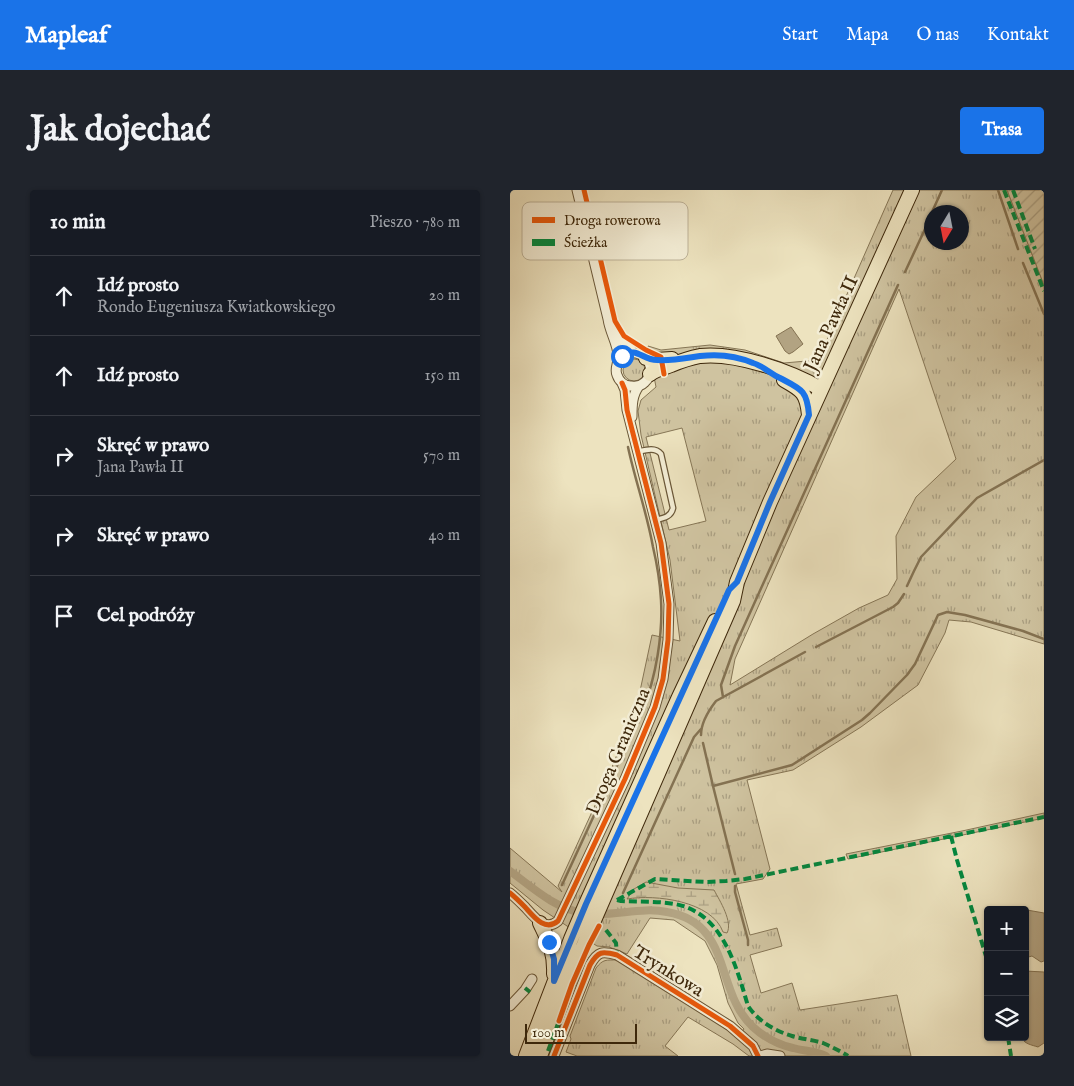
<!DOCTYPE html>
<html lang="pl">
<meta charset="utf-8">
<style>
body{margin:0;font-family:"IM FELL English",serif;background:#20242c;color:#f1f3f6}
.controls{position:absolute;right:15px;bottom:15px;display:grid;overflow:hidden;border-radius:5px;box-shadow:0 1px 4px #0004}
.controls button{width:45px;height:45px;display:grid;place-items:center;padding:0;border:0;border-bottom:1px solid #363941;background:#171b24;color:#f1f3f6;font:25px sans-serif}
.compass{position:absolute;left:414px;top:15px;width:45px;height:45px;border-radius:50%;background:#171b24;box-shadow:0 1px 4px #0004;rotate:190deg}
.scale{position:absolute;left:15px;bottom:12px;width:112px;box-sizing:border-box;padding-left:5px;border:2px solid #3e280b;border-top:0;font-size:14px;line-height:18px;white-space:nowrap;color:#3e280b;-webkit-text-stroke:4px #f3edd5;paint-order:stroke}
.stop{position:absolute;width:15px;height:15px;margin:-11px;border:4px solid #1a73e8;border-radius:50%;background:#fff}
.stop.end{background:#1a73e8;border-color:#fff;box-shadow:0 1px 5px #0008}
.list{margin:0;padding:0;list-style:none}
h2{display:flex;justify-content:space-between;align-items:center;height:65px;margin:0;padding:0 20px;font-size:21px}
h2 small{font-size:16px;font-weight:400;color:#9ea1a6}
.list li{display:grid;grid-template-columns:32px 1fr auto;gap:15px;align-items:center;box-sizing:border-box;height:80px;padding:0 20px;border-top:1px solid #363941}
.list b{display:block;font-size:19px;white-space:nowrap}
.list p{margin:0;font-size:16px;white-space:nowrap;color:#9ea1a6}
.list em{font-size:16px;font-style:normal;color:#9ea1a6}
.icon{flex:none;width:28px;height:28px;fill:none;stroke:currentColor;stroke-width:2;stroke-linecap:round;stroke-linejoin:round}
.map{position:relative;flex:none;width:534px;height:866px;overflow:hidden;border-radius:5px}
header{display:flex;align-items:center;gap:30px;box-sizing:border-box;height:70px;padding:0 25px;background:#1a73e8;color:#fff}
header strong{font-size:24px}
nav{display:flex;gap:28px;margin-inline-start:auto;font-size:18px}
.intro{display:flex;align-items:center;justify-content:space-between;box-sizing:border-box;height:120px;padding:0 30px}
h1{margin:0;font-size:35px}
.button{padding:12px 22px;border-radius:5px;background:#1a73e8;color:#fff;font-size:18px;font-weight:700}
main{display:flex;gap:30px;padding:0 30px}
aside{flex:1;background:#171b24;border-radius:5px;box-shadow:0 1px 4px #0004}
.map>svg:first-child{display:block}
.grass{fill:url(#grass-tufts);stroke:#867656;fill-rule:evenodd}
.wetland{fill:url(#wetland-marsh);stroke:#867656}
.garden{fill:url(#garden-furrows);stroke:#867656}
.water{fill:#b2a382;stroke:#847252}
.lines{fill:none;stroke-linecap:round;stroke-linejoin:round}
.stream{stroke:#847252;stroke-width:2.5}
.canal{stroke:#b2a382;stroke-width:8}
.service-casing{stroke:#6a5738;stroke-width:7}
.minor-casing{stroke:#6a5738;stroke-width:11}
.primary-casing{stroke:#3e280b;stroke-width:16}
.service{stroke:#f3edd5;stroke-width:4.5}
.minor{stroke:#f3edd5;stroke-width:9}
.primary{stroke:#ede3bf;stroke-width:14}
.quiet{stroke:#00873e;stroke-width:4;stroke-dasharray:8 4;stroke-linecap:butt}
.cycleway-casing{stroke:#f3edd5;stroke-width:8}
.cycleway{stroke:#e8590c;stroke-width:5}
.route{stroke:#1a73e8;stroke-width:6}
.labels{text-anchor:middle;stroke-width:5;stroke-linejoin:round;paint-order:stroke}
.street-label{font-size:19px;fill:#3e280b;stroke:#f3edd5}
.key{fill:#f3edd5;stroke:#bdb298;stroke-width:1}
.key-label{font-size:14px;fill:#3e280b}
</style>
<header>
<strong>Mapleaf</strong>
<nav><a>Start</a><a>Mapa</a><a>O nas</a><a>Kontakt</a></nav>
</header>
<div class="intro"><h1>Jak dojechać</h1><a class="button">Trasa</a></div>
<main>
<aside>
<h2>10 min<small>Pieszo · 780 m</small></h2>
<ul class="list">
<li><svg class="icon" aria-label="ahead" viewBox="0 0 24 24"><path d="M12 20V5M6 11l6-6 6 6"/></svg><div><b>Idź prosto</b><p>Rondo Eugeniusza Kwiatkowskiego</p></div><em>20 m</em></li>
<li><svg class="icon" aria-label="ahead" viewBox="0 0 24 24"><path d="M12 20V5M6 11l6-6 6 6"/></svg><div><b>Idź prosto</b></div><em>150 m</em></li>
<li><svg class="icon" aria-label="right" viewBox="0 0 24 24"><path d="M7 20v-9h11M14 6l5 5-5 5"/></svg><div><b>Skręć w prawo</b><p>Jana Pawła II</p></div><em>570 m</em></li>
<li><svg class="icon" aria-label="right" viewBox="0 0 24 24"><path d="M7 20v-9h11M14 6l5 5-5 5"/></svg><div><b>Skręć w prawo</b></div><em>40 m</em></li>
<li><svg class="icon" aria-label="arrive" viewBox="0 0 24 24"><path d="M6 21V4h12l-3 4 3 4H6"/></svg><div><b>Cel podróży</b></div></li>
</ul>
</aside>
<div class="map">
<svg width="534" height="866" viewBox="0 0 534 866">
<defs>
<pattern id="grass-tufts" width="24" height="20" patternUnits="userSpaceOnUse" patternTransform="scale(1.25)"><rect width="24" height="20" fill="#cfc3a0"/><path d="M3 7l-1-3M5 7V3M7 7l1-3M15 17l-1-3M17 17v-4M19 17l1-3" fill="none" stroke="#a99e81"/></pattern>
<pattern id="wetland-marsh" width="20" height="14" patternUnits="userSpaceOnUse" patternTransform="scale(1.25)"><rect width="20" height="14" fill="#cfc3a0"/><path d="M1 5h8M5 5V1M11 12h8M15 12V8" fill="none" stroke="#a99e81"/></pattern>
<pattern id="garden-furrows" width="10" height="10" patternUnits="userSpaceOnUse" patternTransform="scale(1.25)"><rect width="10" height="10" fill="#cfc3a0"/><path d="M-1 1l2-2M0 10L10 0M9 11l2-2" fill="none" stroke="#a99e81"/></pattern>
</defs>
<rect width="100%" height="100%" fill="#ede3bf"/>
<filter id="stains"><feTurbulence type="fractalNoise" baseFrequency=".004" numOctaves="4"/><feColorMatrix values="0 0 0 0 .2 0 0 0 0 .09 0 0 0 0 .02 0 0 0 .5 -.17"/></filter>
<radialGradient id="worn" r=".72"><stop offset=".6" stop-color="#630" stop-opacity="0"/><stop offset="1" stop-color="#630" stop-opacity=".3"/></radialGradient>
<path class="grass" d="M383,0H497L534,95V454L461,432L439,430L435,443L408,495L351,537L283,580L237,590L260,679L253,689L226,694L240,745L267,738L272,756L240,765L251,803L282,793L290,820L387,805L401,866H239L223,854L178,827L155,856L168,866H67L56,862L61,849L60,846L86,778C93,769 96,770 107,770L229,846L234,839L228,833L218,813L207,775L195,751L164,730L140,728L117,764L99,757L87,756L33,720L0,693V658L52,702L48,696L98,587L127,515L142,445L170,451L160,370L131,245L128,221L131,210L146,197L138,156L151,160L200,155L235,160L274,173L308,170ZM422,22H452V52H422ZM389,99L446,269L406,307L386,346L387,389L378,405L349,418L303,444L220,495L225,469ZM172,238L196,331L159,340L136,247Z
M113 180a11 11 0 1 1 22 0a11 11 0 1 1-22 0Z
M534,623V628L338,669L336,664L452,641Z"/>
<path class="wetland" d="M136,692L168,698L204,700C210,711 223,732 217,743L213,742C202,711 145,704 117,709L124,699Z"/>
<path class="garden" d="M497,0H534V95Z"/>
<path class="water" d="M281,137L293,154L283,162L279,164L275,161L266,146Z
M517,720L534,723V771L531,772L522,766L515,768V721Z
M515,781L534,782V853L528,857C522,855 514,854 511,847H515Z"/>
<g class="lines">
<path class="stream" d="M488,0L508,59
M422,22L432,0
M513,73L534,124
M395,82L422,24
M397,396L404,381L411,367L467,308L534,270
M306,457L383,417L388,413L394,404
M213,507L211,495L225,456L388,95
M191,545C191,533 199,520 206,511L295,462
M193,553L203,596
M225,684L203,596L282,575L352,530L360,523L397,485L405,474L428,425L437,422L455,425L513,441L534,449
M52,695L133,519C146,487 153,444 151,410C150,392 147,374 143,357C137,323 125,290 118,257
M225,696V702L238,750V755
M113,703L184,547L191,539"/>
<path class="canal" d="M0,681C23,698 44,718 73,723
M85,724C109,725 133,717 157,722C223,733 204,801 243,837C254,847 269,855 283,858C294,861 306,861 316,866"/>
<g class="service-casing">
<path id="service" d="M128,262C136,260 145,257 151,264L163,318C161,327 154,328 145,330"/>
</g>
<g class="minor-casing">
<path id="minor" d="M67,0L98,129C100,143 108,154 108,166C109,173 104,178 107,185C109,191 114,196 121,196C126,197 131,196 135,192C152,176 126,150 109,170
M102,136L109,146L123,162
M122,227C122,216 122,205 129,196
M0,703C5,707 10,712 15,717C24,727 35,742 48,731L115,589L145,517L153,489L158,450L159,414L151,353L117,220L115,200L112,193
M0,816L15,800L22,789
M44,866L80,775C88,761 92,761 107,765L220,836L243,856L248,866
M250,866L257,864L270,866"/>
</g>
<g class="primary-casing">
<path id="primary" d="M136,168L146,170L162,169
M140,184C146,179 154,178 161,175C171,171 180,168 190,166C225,162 280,181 311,199
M274,190C292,200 297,203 299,225
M30,733C39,752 45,762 44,784
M16,866L61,749L76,714L169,507L205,431
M30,866L55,801L82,735L223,411L227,392L260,312L402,0"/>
</g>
<use href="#service" class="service"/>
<use href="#minor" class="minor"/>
<use href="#primary" class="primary"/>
<path class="quiet" d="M494,0L534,101
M503,0L525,59
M441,646L447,670L478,773
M107,710L145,689L196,692L216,691L235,689L534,627
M107,710L111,711C129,712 147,711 165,714C213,723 226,776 238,816C248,831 265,841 282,846C292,849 303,850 313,853C322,857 330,861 338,866
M96,740L106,753L107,765
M15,798L20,802
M498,847L501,866
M38,861L50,828"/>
<g class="cycleway-casing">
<path id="cycleway" d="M74,0L105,131L114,146L136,160L151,167L154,184
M0,703C5,707 10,712 15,717C24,727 35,742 48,731L115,589L145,517L153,489L158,450L159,414L151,353L117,220L115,200L112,193
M49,831L62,794L79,755L89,736
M44,866L80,775C88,761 92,761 107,765L220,836L243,856L248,866"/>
</g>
<use href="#cycleway" class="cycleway"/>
</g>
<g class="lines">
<path class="route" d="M39,752L44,769V791L76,714L215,409L219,400L227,392L260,312L299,225C297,200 291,199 270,188C261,184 253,176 243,173C227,166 207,164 190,166C176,168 162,171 147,170C132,170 127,156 112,166"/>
</g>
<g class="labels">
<g class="street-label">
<text transform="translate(320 133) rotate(-65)" y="7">Jana Pawła II</text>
<text transform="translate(107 561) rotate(-67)" y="7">Droga Graniczna</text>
<text transform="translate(159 780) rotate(32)" y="7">Trynkowa</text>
</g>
</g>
<rect x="12" y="12" width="166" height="58" rx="8" class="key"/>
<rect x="22" y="27" width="23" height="6" fill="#e8590c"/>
<rect x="22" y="49" width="23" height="7" fill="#00873e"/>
<g class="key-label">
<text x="54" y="35">Droga rowerowa</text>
<text x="54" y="57">Ścieżka</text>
</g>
<rect width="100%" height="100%" filter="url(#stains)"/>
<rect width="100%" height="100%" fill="url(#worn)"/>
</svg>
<div class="controls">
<button>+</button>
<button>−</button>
<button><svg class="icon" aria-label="layers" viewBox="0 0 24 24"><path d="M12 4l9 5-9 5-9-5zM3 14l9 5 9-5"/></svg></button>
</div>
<svg class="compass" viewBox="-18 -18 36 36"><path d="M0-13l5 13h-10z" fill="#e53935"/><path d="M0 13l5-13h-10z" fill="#9ea1a6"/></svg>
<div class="scale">100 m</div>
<div class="stop" style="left:112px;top:166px"></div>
<div class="stop end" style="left:39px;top:752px"></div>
</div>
</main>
